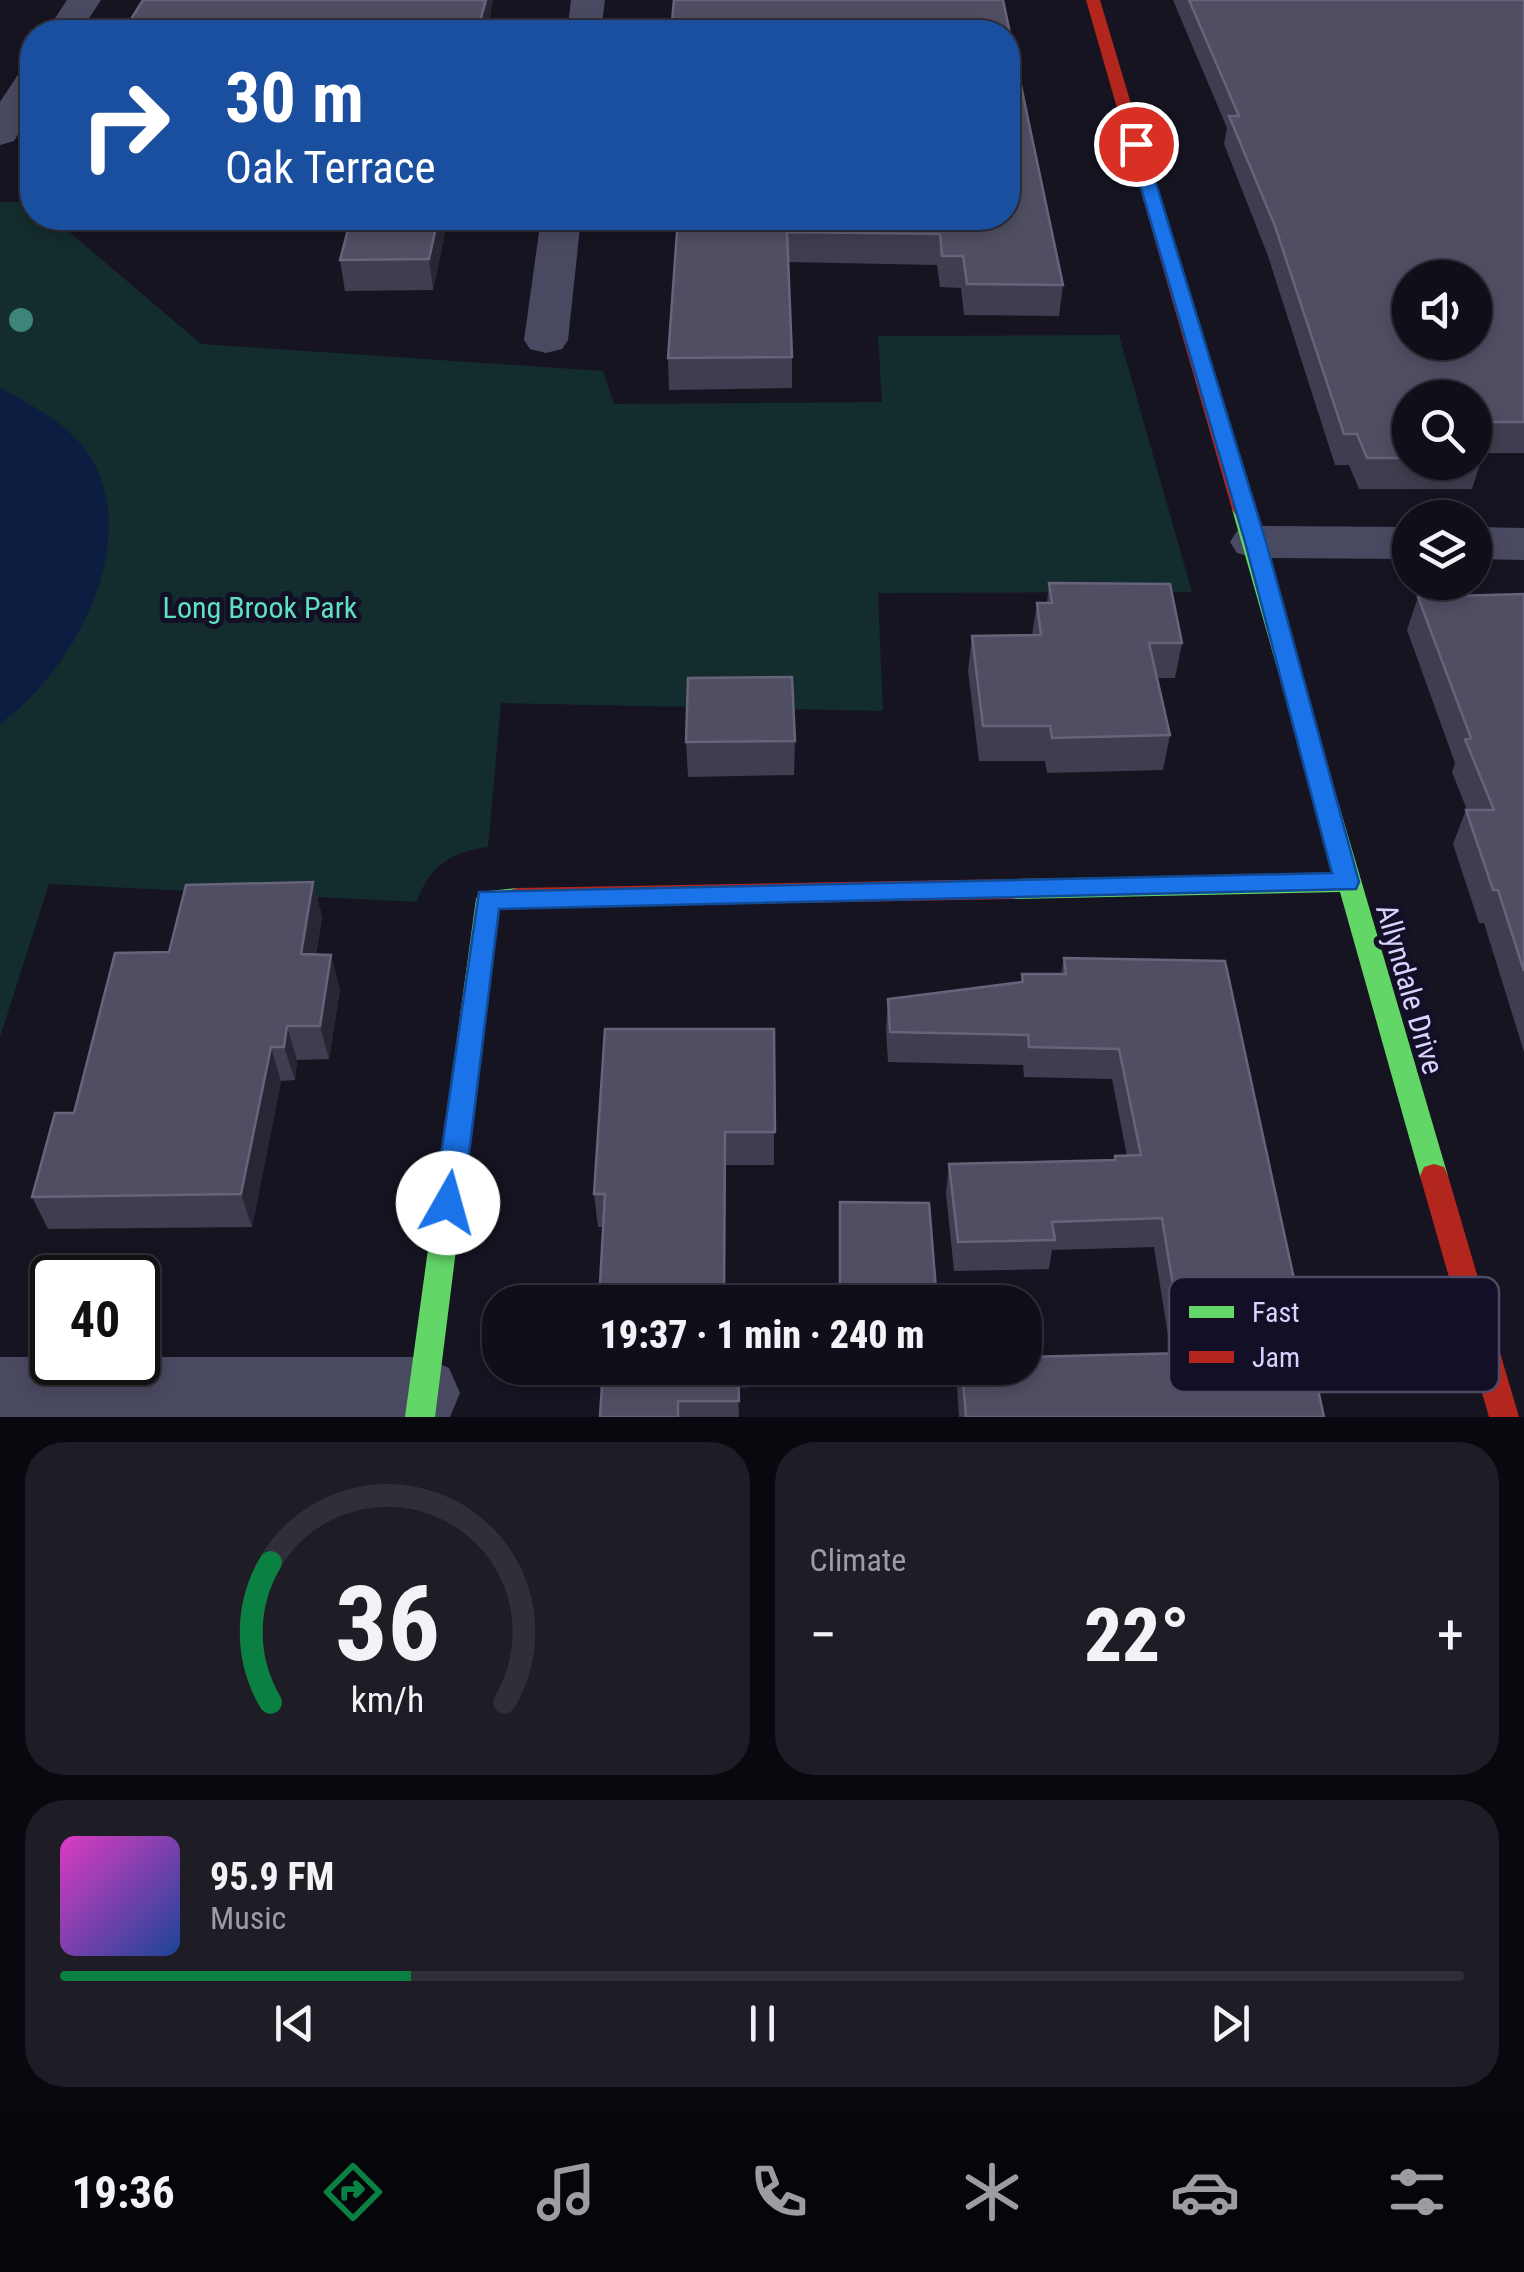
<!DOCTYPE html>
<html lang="en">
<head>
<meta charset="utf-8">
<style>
  body { margin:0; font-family:"Roboto Condensed",sans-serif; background:#1e1d26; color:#f1f3f6; height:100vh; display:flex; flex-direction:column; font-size:38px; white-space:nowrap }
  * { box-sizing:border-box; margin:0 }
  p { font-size:32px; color:#9c9ca2 }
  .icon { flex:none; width:55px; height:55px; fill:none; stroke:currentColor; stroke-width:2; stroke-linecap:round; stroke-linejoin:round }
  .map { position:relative; height:1417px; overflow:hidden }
  .panel { display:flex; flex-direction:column; gap:25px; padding:25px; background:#09080e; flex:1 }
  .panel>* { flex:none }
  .hud { position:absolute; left:20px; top:20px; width:1000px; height:210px; border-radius:40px; box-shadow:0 5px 15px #0003,0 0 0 2px #302f38; background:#1a4fa0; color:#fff; overflow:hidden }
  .tools { position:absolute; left:1392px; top:260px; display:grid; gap:20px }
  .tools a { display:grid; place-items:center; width:100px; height:100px; border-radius:50%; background:#100f19; box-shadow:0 5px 15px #0003,0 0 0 2px #302f38; font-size:50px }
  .speed { position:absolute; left:30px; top:1255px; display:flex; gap:20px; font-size:50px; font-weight:700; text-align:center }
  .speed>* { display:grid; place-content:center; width:130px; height:130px; border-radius:50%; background:#100f19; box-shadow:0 5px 15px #0003,0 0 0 2px #302f38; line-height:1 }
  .speed .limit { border:5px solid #111; border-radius:15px; background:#fff; color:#111 }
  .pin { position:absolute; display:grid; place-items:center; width:85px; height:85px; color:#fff; margin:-42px; border:5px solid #fff; border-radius:50%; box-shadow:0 2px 10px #0007 }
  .me { position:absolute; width:110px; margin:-55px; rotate:7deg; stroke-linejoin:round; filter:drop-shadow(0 0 8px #0008) }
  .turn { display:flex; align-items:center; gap:35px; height:210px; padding:0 40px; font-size:45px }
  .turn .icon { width:130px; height:130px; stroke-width:2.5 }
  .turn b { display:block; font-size:70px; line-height:85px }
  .big { font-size:75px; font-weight:800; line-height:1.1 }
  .panel .widget { flex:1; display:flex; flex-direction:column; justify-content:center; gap:15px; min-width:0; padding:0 35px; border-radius:40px; background:#1e1d26 }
  .panel .dial { align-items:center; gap:0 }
  .dial svg { height:260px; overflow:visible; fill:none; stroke:#302f38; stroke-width:7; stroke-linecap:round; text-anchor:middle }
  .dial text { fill:#f1f3f6; stroke:none }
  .song { display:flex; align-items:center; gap:30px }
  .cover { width:120px; height:120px; border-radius:15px; background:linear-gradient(135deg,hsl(310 70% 55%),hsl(220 70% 35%)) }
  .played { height:10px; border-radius:5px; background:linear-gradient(90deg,#0b8043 25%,#302f38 25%) }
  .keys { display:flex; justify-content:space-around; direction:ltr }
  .heat { display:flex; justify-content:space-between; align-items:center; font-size:55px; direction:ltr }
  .panel .tiles { flex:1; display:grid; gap:25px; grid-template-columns:1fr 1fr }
  .widget:last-child { grid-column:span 2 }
  .trip { position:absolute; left:482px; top:1285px; width:560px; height:100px; border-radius:40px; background:#100f19; box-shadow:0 5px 15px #0003,0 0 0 2px #302f38; font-weight:800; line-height:100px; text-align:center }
  .tab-bar { display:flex; height:160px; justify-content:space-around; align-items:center; background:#06060a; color:#9c9ca2 }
  .tab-bar .icon { width:70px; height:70px }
  .tab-bar .on { color:#0b8043 }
  .tab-bar b { font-size:45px; color:#f1f3f6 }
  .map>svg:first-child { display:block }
  .green { fill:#132c2d }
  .water { fill:#0b1e41 }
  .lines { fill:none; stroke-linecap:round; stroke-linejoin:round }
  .street { fill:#4a4962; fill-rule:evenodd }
  .fast { fill:#63d668; fill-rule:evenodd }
  .jam { fill:#b3261e; fill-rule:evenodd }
  .tree { fill:#3e8478 }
  .wall { fill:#403d50; fill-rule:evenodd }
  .shaded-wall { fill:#282635 }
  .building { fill:#504e63; stroke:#66637b; stroke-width:2.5; fill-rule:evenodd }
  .route { fill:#1a73e8; stroke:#114b97; stroke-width:2.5 }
  .labels { text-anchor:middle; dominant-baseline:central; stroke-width:10; stroke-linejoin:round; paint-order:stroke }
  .park-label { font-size:30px; fill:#5fe0c0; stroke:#130f26 }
  .street-label { font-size:30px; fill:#d9d4ff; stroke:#130f26 }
  .key { fill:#130f26; stroke:#4e4a67; stroke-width:2.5 }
  .key-label { font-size:28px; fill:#d9d4ff }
</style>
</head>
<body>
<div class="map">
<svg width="1524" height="1417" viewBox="0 0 1524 1417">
  <rect width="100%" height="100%" fill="#161421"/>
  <path class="green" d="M0 202H32V218H53L201 344 603 371 614 404 882 402 878 336 1119 335 1192 592 878 593 883 711 501 703 488 847C451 852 429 866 417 902L49 884 0 1037Z"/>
  <path class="water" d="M0 387C31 406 70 424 90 456 143 544 74 670 0 724Z"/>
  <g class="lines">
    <path class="street" d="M67 0H101L80 32H46Z
      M571 0H605L601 32H567Z
      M32 70V111L14 141 0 145V102L19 73Z
      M541 218H581L568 340 562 349 546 353 530 349 524 340Z
      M1255 526 1410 527V559L1255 558 1237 553 1230 542 1237 531Z
      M1475 527 1524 528V560L1475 559Z
      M0 1357H52V1362H138V1357H423L449 1368 460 1393 450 1417H0Z"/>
    <path class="fast" d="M1242 503 1252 509 1448 1176 1444 1185 1434 1188 1424 1185 1420 1176 1340 892 1012 899 1003 896 1000 889 1003 882 1012 879 1335 873 1232 509Z
      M517 888 526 891 529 898 526 905 499 908 435 1417H405L476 899 479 892Z"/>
    <path class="jam" d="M1086 0H1100L1252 509 1249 514H1235L1232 509Z
      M1012 879 1021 882 1024 889 1021 896 1012 899 517 908 508 905 505 898 508 891 517 888Z
      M1434 1164 1444 1167 1448 1176 1519 1417H1489L1420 1176 1424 1167Z"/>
  </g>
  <circle class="tree" cx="21" cy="320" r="12"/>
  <path class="wall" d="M1173 0H1524V453H1480L1482 458 1472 489H1359L1349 465H1335L1268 256 1224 144 1227 128ZM1410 398H1475V462H1410Z
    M351 218H448L433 290 345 291 340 260Z
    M1008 218 1063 285 1059 316 964 315 961 288 940 287 937 265 788 262 792 357V388L669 390 668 358 678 236Z
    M1049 583 1182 643 1175 678H1157L1170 735 1163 770 1047 773 1045 761H979L968 671 972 636 1032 635 1037 603H1047Z
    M1524 594V1052L1484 923H1479L1453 844 1466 810H1467L1452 772 1455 763 1407 630 1418 597Z
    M795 741 794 775 688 777 686 742Z
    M313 882 322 917 316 955 340 989 329 1059 297 1060 295 1080 281 1081 252 1227 48 1229 32 1197 169 952Z
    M1064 958 1225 961 1324 1417H959L957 1386 960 1368H1025L1171 1354 1154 1247 1052 1250 1049 1269 954 1271 946 1193 949 1164 1113 1160 1115 1156H1127L1112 1079 1024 1077 1023 1065 888 1062 886 1029 888 999 1021 982 1022 974H1061Z
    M774 1029V1165H726L599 1302 603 1227H598L594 1194Z
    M603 1368H762V1386L738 1388 739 1417H600Z"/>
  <path class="shaded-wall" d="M486 0H493L488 32H477Z
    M438 218H448L433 290 429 259Z
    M313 882 322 917 310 989 301 954Z
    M331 955 340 989 329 1059 320 1026Z
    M287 1026 297 1060 295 1080 284 1047Z
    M271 1047 281 1081 252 1227 241 1194Z
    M725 1132 726 1165 724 1302Z"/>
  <path class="building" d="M143 0H486L477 32H123Z
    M674 0H1003L1063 285 967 284 963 256H942L940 234 787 232 792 357 668 358 678 218H1008V32H671Z
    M1189 0H1524V422H1475V398H1410V458H1367L1357 434H1344L1275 226 1229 116H1239ZM1410 278H1475V342H1410Z
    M351 218H438L429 259 340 260Z
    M1475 441 1482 458H1475Z
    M1049 583 1170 584 1182 643H1149L1170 735 1052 738 1050 726H983L972 636 1041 635 1037 603H1052Z
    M1524 594V971L1498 890H1493L1466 810H1494L1465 739 1471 738 1418 597Z
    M792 677 795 741 686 742 688 678Z
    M313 882 301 954 331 955 320 1026H287L284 1047H271L241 1194 32 1197 55 1113H74L115 953 169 952 186 885Z
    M1064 958 1225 961 1324 1417H966L962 1368H1025V1357L1184 1353 1162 1218 1052 1222 1055 1240 958 1242 949 1164 1115 1160V1156L1141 1155 1119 1049 1029 1047 1028 1035 890 1032 888 999 1023 982 1022 974H1066Z
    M605 1029H774L775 1132H725L724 1295H761V1302H599L605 1194H594Z
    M840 1202 929 1203 937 1302H840Z
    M603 1368H738L739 1401H678V1417H600Z"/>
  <path class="route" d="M1136 140 1144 144 1266 542 1359 882 1356 889 499 909 463 1203 458 1212 448 1216 438 1212 434 1203 479 892 1332 873 1245 542 1128 144Z"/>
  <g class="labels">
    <g class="park-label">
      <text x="260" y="607">Long Brook Park</text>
    </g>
    <g class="street-label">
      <text transform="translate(1410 989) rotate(74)">Allyndale Drive</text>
    </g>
  </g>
  <rect x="1169" y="1277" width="330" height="115" rx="15" class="key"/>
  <rect x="1189" y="1306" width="45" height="12" fill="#63d668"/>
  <rect x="1189" y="1351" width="45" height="12" fill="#b3261e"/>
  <g class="key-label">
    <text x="1252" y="1322">Fast</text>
    <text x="1252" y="1367">Jam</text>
  </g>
</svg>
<div class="tools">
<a><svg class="icon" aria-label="sound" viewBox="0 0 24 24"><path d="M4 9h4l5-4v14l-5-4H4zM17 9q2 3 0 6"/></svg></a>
<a><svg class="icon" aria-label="search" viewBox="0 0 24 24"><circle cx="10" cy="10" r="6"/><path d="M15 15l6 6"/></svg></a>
<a><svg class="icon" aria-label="layers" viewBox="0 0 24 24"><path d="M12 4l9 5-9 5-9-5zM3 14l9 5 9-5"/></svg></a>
</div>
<div class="speed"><div class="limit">40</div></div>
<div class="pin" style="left:1136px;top:144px;background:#d93025"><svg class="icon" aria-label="arrive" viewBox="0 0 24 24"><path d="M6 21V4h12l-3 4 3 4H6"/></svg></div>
<svg class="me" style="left:448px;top:1203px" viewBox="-20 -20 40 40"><circle r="19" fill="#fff"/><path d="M0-13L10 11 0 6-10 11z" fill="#1a73e8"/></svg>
<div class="trip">19:37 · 1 min · 240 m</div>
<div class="hud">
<div class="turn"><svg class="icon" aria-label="right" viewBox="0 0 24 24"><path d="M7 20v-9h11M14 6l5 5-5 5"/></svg><div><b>30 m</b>Oak Terrace</div></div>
</div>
</div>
<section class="panel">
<div class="tiles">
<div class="widget dial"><svg viewBox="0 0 100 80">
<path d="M14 69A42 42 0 1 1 86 69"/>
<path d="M14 69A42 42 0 0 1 14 26" stroke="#0b8043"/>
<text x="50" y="56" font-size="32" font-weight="700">36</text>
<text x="50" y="72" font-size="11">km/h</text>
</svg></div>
<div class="widget"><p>Climate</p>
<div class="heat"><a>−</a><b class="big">22°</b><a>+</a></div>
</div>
<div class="widget">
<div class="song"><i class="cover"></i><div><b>95.9 FM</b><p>Music</p></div></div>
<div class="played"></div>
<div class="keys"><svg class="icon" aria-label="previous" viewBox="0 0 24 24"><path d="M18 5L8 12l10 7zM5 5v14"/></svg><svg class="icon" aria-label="pause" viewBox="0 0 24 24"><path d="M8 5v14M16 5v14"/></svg><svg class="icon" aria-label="next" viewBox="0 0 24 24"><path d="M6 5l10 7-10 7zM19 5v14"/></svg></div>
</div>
</div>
</section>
<nav class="tab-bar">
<b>19:36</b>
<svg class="icon on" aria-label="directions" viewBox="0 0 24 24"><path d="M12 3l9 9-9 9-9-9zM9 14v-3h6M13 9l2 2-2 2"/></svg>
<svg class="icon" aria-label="music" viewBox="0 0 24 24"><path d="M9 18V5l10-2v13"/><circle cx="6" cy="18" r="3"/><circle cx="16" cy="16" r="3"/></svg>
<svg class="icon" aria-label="phone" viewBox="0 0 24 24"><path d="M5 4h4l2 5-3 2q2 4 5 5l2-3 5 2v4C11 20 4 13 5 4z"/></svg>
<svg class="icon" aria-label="climate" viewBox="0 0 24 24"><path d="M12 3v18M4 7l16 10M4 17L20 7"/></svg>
<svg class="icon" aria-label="car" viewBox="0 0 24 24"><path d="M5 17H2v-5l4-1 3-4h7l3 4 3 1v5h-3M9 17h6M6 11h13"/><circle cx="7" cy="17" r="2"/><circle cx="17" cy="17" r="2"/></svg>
<svg class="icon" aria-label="filters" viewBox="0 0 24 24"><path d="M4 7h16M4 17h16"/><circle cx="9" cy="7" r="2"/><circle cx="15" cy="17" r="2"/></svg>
</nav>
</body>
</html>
